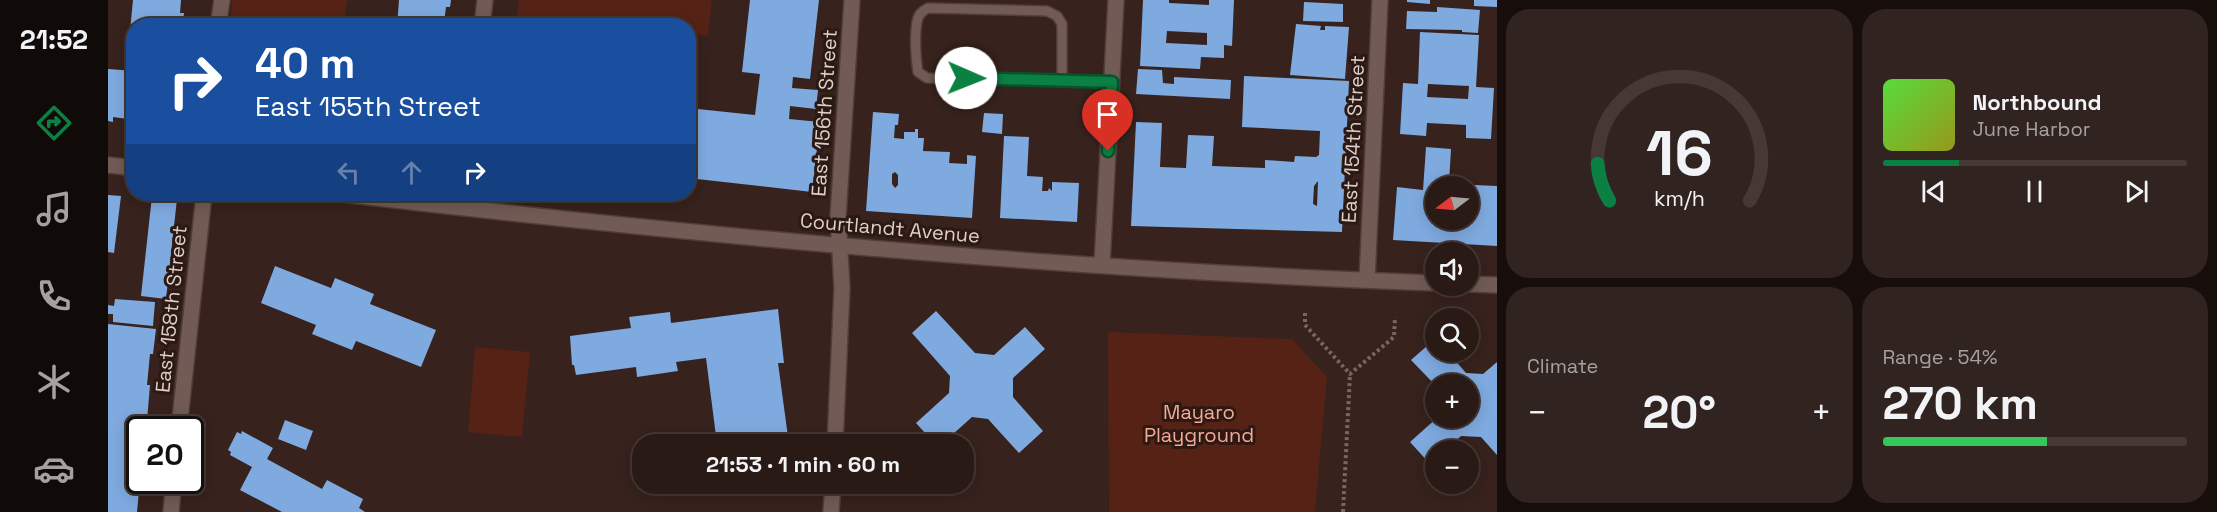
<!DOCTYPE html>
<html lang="en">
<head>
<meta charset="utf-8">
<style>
  body { margin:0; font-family:"Space Grotesk",sans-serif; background:#31231f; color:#f1f3f6; height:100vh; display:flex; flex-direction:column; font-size:22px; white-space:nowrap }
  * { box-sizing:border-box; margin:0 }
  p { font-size:20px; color:#a5a1a1 }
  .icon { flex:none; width:33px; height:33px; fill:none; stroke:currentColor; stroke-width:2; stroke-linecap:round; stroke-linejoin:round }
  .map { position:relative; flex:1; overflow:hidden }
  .drawer { display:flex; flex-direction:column; gap:9px; padding:9px; background:#170e0c; width:720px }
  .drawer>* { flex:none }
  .hud { position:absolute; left:18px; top:18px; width:570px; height:183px; border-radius:24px; box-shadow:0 3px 15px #0003,0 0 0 2px #453835; background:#1a4fa0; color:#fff; overflow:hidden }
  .needle { width:39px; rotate:254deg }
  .fabs { position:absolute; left:1317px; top:176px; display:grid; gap:12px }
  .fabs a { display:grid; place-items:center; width:54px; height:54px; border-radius:50%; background:#291a16; box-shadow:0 3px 15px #0003,0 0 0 2px #453835; font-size:30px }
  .speed { position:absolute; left:18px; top:416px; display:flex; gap:12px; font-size:30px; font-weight:700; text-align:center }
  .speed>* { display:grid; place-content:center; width:78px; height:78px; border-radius:50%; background:#291a16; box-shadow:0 3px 15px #0003,0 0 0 2px #453835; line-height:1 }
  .speed .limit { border:3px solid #111; border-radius:9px; background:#fff; color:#111 }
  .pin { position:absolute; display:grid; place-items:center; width:51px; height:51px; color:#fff; margin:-62px -26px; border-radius:50% 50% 50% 0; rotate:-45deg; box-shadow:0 0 6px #0007 }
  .pin .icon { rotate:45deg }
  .me { position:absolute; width:66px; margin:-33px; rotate:91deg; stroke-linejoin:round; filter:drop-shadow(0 0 4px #0008) }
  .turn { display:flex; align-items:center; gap:21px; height:126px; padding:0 30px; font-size:27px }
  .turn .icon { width:78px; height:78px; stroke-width:2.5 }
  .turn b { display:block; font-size:42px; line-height:51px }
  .lanes { display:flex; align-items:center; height:57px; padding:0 30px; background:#0003; justify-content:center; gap:30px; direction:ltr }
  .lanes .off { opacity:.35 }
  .big { font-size:45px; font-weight:800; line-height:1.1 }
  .drawer .widget { flex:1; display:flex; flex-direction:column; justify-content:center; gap:9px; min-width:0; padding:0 21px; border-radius:24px; background:#31231f }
  .drawer .dial { align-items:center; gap:0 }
  .dial svg { height:156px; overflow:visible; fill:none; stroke:#453835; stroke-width:7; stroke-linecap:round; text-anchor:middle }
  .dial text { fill:#f1f3f6; stroke:none }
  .song { display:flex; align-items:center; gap:18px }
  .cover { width:72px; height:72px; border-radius:9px; background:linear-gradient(135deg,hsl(110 70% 55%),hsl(60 70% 35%)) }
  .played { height:6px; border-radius:3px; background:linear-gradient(90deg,#0b8043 25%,#453835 25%) }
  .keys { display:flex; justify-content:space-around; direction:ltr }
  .heat { display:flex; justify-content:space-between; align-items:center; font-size:33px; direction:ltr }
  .charge { height:9px; border-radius:4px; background:linear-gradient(90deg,#34c759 54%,#453835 0) }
  .drawer .tiles { flex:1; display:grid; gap:9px; grid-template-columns:repeat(2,1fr) }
  .trip { position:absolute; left:524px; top:434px; width:342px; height:60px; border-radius:24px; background:#291a16; box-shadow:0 3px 15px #0003,0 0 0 2px #453835; font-weight:800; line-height:60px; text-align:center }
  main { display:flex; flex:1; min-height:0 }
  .tab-bar { display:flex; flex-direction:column; width:108px; justify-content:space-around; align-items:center; background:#100a09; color:#a5a1a1 }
  .tab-bar .icon { width:42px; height:42px }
  .tab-bar .on { color:#0b8043 }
  .tab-bar b { font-size:27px; color:#f1f3f6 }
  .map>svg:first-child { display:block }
  .green { fill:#552215 }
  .building { fill:#7faae0; fill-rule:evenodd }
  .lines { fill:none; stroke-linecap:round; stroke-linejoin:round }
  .lane-casing { stroke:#4f3e3a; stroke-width:12 }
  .street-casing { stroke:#4f3e3a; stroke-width:18 }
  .path { stroke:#786661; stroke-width:4; stroke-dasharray:3 3; stroke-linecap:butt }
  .lane { stroke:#725b54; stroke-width:9 }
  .street { stroke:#725b54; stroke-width:15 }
  .route-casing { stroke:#07532c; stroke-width:15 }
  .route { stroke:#0b8043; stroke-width:10 }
  .labels { text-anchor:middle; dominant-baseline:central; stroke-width:6; stroke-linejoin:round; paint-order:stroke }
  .street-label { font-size:20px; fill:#ddcfcb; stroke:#2c1913 }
  .park-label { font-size:20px; fill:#f6a893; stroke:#2c1913 }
</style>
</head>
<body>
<main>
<nav class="tab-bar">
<b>21:52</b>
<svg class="icon on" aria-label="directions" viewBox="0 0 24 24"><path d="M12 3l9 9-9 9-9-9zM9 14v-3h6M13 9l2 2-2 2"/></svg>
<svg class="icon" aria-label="music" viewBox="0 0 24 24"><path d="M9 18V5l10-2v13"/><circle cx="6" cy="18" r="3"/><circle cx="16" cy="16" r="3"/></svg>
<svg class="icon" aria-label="phone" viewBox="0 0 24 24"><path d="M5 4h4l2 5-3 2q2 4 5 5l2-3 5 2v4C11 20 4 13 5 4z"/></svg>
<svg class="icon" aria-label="climate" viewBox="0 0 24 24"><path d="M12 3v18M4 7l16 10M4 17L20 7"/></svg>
<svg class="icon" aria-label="car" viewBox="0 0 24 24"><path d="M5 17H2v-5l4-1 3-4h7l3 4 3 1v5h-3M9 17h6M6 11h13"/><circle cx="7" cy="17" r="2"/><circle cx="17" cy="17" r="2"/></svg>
</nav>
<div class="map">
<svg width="1389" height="512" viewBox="0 0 1389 512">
  <rect width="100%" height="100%" fill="#37221d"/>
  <path class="green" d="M124 0H239L236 25H122Z
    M411 0H604L600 36 581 34 580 26 495 25 409 17Z
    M1000 332 1184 339 1219 377 1207 512H1001Z
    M367 347 422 352 414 437 360 432Z"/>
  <path class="building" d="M25 0H73L72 13H76L75 21H71L70 26H26V31H22Z
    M291 0H343L342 7H338L337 15 336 21H340V26H289Z
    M642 0H711L702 79 685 77 684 88 710 90 708 109 682 106 681 119 712 122 704 192 580 178V108L647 115 652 74 634 72Z
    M1035 0H1061V3L1101 5V0H1126L1124 46 1116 45V58L1093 57 1092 69 1032 66ZM1059 31 1099 33V45L1058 43Z
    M1299 0H1322V4L1299 2Z
    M1366 0H1389V7L1366 6Z
    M1196 2 1235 4V22L1195 21Z
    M1329 7 1372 10 1370 33 1354 32V30L1298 29 1299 11 1329 12Z
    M1188 24 1213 26 1212 30H1217V26L1241 27 1237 79 1182 75Z
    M1312 32 1371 35 1368 87 1386 88 1383 139 1358 138V125L1319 123 1318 136 1292 134 1295 83 1310 84ZM1320 84 1361 86 1360 99 1319 97Z
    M0 69 26 71V124H20V119L5 117V122L0 121Z
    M1030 69 1054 70 1055 83 1066 84V77L1123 80 1122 99 1028 94Z
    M1136 76 1241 81 1234 232 1023 226 1028 122 1054 123 1052 167 1078 168 1080 135 1106 136 1104 166 1157 168V160L1186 162 1187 156 1208 157 1211 155 1212 131 1134 127ZM1210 181 1209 206 1205 204 1206 186Z
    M765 112 791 114 790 125H787L786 138 796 139V132H807V129H810V138H816L815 151 842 152 841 163 859 164V155L868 156 864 218 758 211ZM787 172 790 175V185L787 188 784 184V174Z
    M876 113 895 114 894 134 874 132Z
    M896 136 921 137 919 176 935 177 934 191H940L941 188 944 191V182L971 183 969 222 892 218Z
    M1318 147 1343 149 1341 183 1351 184V186H1328V219H1360V196L1365 197 1366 185 1389 186V246L1285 240 1289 187 1315 190Z
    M0 195 13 196 6 253 0 252Z
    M44 196 69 199 58 299 33 296Z
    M167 266 223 288 227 278 266 294 262 304 328 330 313 367 248 341 244 350 204 334 208 325 153 303Z
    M7 299 47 302 45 326 5 322V314H0V305L6 306Z
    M670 309 676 363H670L680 437 625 444H609L598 358 568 362 570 371 529 377 528 367 468 375 466 365H464L462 336 523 328 521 317 562 312 563 323Z
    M828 311 867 353 886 355 917 327 937 349 905 378V397L935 431 911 453 880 419 864 417 834 444H827L808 423 841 393 842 376 804 333Z
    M0 324 48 329 45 354H42L39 385H42L39 421H34V429H32V480L29 512H0Z
    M1328 338V351H1339L1358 373 1375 374 1389 362V455L1373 437 1353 436 1338 450H1328V459L1322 464 1302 442 1330 417H1360V384H1328V386L1303 360Z
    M177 420 205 431 198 450 170 439Z
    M134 431 165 448 159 459 214 489 219 480 255 499 251 508 257 512H174L132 490 144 467 122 455 123 452 120 450 129 432 133 434Z"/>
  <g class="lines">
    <g class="lane-casing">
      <path id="lane" d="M820 8 939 11 949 16 954 24V80L819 78 810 72C808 60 805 24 812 14 813 13 818 9 820 8Z
        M954 80 1004 82"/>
    </g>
    <g class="street-casing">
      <path id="street" d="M110 26 114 0
        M374 26 377 0
        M0 165 26 168
        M235 194C597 237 962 270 1328 283
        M994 265 1008 0
        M1259 280 1272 0
        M1360 284 1389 285
        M71 429 96 194
        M727 444 734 288 730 217 744 0
        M63 512 66 480
        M723 512 725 483"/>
    </g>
    <path class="path" d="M1197 313V325L1242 374 1286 337 1287 317
      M1235 512 1242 374"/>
    <use href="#lane" class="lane"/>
    <use href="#street" class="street"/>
  </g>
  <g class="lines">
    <g class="route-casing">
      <path id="route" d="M858 78 1004 82 1000 151"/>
    </g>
    <use href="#route" class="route"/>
  </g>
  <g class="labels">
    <g class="street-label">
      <text transform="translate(716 113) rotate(-86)">East 156th Street</text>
      <text transform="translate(1245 139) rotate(-87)">East 154th Street</text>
      <text transform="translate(782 228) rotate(5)">Courtlandt Avenue</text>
      <text transform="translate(63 309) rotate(-84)">East 158th Street</text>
    </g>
    <g class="park-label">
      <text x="1091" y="412">Mayaro<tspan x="1091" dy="23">Playground</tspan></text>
    </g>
  </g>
</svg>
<div class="fabs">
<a><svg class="needle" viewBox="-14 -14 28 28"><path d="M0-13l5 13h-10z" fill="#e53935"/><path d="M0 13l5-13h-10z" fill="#a5a1a1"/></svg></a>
<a><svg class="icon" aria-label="sound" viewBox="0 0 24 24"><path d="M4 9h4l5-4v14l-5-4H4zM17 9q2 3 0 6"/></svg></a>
<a><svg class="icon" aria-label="search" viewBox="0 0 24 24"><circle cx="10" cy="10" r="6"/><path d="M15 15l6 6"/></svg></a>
<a>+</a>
<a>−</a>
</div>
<div class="speed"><div class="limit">20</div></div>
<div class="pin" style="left:1000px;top:151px;background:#d93025"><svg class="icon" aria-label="arrive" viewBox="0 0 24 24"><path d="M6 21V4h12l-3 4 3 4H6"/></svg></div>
<svg class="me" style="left:858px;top:78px" viewBox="-20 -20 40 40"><circle r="19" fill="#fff"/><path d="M0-13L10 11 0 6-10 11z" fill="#0b8043"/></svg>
<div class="trip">21:53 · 1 min · 60 m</div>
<div class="hud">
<div class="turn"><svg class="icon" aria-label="right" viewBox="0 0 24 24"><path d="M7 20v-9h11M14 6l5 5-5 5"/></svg><div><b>40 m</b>East 155th Street</div></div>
<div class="lanes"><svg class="icon off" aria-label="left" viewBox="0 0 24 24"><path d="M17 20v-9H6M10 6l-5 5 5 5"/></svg><svg class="icon off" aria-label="ahead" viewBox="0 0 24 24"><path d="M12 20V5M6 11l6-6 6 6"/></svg><svg class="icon" aria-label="right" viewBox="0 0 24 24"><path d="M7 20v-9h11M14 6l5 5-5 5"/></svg></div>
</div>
</div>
<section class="drawer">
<div class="tiles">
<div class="widget dial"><svg viewBox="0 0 100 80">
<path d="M14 69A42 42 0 1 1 86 69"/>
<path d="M14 69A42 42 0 0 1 8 50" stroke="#0b8043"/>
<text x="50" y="56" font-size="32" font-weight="700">16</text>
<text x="50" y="72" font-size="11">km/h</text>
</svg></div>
<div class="widget">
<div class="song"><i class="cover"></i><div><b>Northbound</b><p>June Harbor</p></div></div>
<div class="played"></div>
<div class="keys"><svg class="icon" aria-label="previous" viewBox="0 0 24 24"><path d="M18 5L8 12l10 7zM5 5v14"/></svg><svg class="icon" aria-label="pause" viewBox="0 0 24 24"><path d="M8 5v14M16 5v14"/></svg><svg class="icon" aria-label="next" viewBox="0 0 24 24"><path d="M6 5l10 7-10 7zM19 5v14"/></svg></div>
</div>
<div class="widget"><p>Climate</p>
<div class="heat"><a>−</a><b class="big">20°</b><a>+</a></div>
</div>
<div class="widget"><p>Range · 54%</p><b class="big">270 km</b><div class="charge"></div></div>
</div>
</section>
</main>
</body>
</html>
